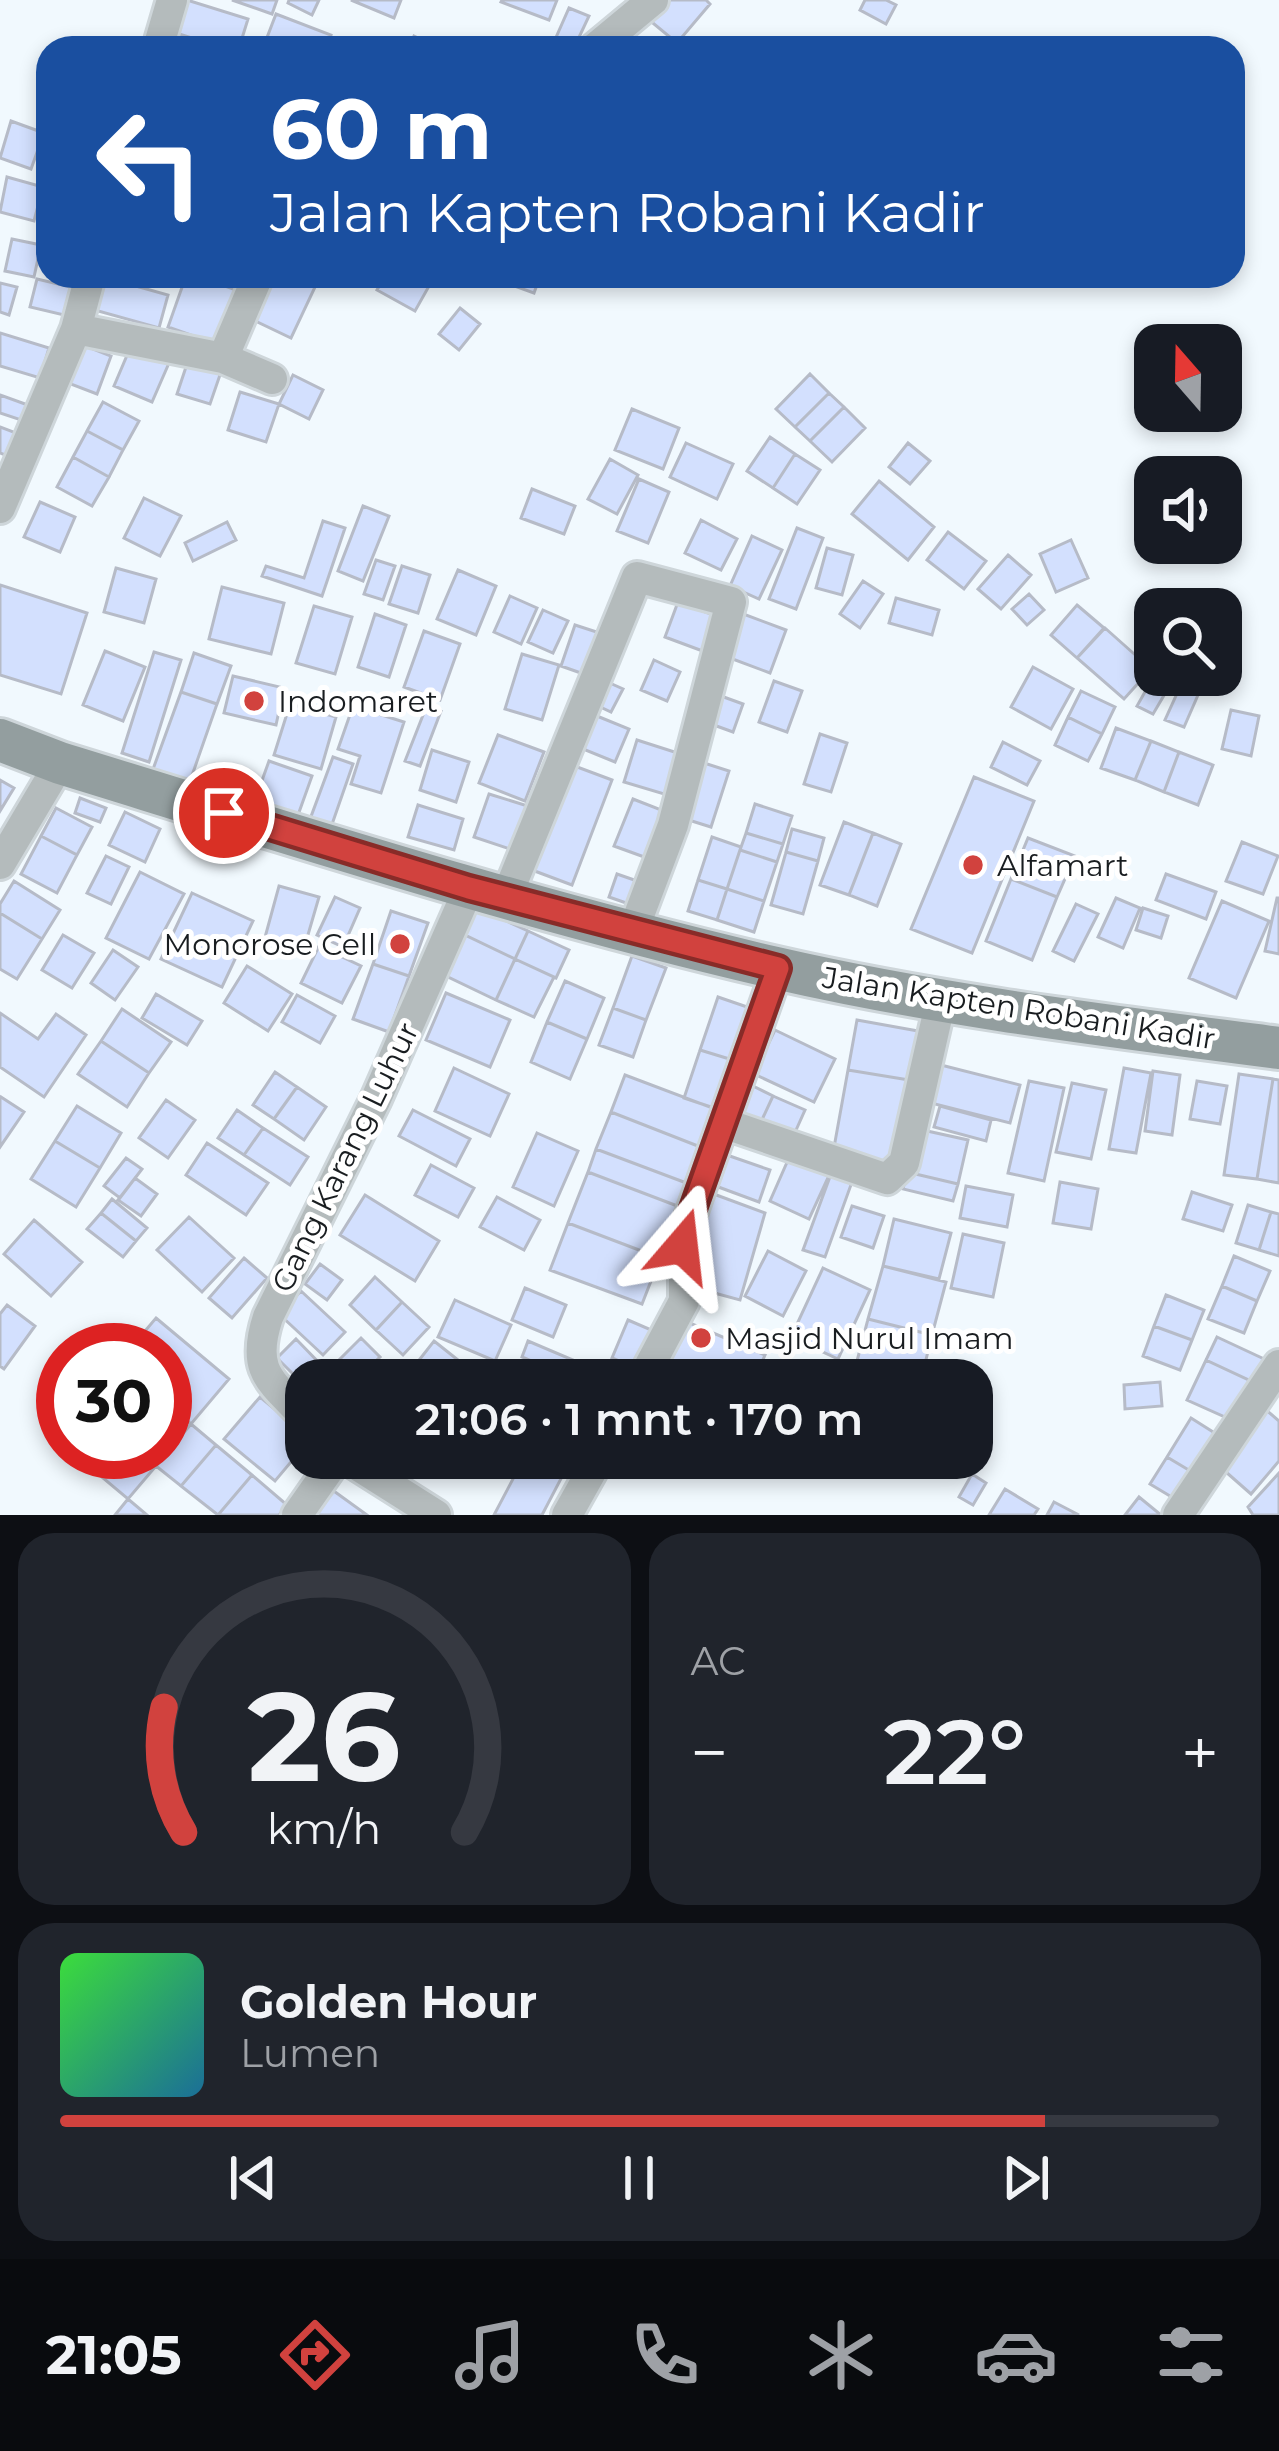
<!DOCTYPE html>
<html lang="id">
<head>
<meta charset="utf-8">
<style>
  body { margin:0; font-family:Montserrat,sans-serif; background:#20242c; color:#f1f3f6; height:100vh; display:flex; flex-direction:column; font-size:45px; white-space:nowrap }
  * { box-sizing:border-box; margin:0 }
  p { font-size:39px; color:#9ea1a6 }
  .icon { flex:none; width:66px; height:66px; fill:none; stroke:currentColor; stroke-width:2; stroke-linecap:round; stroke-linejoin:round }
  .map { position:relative; height:1515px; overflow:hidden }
  .panel { display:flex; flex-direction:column; gap:18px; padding:18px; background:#0d0f14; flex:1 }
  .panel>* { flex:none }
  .banner { position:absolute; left:36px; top:36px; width:1209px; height:252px; border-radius:36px; box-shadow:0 6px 18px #0003; background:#1a4fa0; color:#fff; overflow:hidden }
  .needle { width:78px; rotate:340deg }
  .fabs { position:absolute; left:1134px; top:324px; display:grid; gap:24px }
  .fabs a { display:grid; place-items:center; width:108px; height:108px; border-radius:24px; background:#171b24; box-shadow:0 6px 18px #0003; font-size:60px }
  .speed { position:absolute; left:36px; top:1323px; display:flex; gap:24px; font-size:60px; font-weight:700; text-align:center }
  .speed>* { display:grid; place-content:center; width:156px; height:156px; border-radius:50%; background:#171b24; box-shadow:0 6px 18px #0003; line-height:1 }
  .speed .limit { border:18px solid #d22; background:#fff; color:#111 }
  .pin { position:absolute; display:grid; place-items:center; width:102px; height:102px; color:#fff; margin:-51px; border:6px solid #fff; border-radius:50%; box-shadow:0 3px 12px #0007 }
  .me { position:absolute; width:132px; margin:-66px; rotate:17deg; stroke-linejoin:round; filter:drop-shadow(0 0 9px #0008) }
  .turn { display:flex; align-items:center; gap:42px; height:252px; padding:0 36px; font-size:54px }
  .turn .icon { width:156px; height:156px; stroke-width:2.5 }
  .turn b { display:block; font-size:84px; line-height:102px }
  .big { font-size:90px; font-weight:600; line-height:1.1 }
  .panel .tile { flex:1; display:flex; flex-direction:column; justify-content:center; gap:18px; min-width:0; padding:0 42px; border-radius:36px; background:#20242c }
  .panel .dial { align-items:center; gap:0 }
  .dial svg { height:312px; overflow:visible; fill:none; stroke:#363941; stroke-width:7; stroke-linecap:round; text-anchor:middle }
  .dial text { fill:#f1f3f6; stroke:none }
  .song { display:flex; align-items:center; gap:36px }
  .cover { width:144px; height:144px; border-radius:18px; background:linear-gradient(135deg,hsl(120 70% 55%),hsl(200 70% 35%)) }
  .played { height:12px; border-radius:6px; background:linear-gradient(90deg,#d1423e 85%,#363941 85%) }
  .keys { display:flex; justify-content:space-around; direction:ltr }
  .heat { display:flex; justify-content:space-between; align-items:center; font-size:66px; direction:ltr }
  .panel .tiles { flex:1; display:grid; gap:18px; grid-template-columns:1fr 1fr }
  .tile:last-child { grid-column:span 2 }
  .trip { position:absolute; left:285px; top:1359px; width:708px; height:120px; border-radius:36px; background:#171b24; box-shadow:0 6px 18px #0003; font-weight:600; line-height:120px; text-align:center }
  .tabs { display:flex; height:192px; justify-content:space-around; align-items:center; background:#090b0e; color:#9ea1a6 }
  .tabs .icon { width:84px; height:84px }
  .tabs .active { color:#d1423e }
  .tabs b { font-size:54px; color:#f1f3f6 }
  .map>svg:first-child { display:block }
  .building { fill:#d3e0fe; stroke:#b6bbc7; stroke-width:3 }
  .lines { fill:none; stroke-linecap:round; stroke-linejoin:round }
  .street-casing { stroke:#ced6da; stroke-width:36 }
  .secondary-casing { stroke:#ced6da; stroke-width:48 }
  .street { stroke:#b4bbbc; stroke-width:30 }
  .secondary { stroke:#939e9f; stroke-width:42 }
  .route-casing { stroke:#882b28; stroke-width:30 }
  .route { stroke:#d1423e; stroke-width:21 }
  .poi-dot { fill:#d1423e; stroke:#fff; stroke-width:4.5 }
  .labels { text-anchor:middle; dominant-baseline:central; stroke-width:10; stroke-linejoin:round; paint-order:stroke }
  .poi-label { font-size:30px; fill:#191d20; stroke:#fff; text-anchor:start }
  .street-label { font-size:30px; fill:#191d20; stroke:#fff }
</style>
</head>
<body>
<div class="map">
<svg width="1279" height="1515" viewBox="0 0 1279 1515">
  <rect width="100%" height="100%" fill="#f1f9fe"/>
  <path class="building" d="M187 0 248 19 239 48H223L176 33Z
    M232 0H277L272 14Z
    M289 0H319L312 15 288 3Z
    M351 0H401L394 18Z
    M502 0H557L549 20 501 2Z
    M664 0H706L710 4 677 43 648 19Z
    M865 0H886L896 5 886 24 860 10Z
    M569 8 589 16 574 48 554 42Z
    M276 14 331 35 326 48H263Z
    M176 33 223 48H171Z
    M414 36 439 48H409Z
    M11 121 44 133 31 169 0 158Z
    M7 177 43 187 34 221 0 212Z
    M12 239 41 245 34 277 5 271Z
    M100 276 168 295 159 328 91 309Z
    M186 276H197L239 291 219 345 168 327Z
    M269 276H297L316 285 291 338 249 318Z
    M385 276H427L433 279 415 311 377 290Z
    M505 276H540L534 293 503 282Z
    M37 279 71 287 64 315 30 307Z
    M0 283 17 287 9 315 0 312Z
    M460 308 480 324 459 350 439 334Z
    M0 333 49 348 40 378 0 366Z
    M83 345 111 356 97 394 68 383Z
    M131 346 169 363 152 402 114 386Z
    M188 361 221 372 210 404 177 394Z
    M810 374 829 393 795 427 776 409Z
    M293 375 323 390 309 419 279 404Z
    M240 392 279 404 266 442 228 430Z
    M829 393 844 407 810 441 795 427Z
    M0 395 36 408 30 423 0 413Z
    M103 402 139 421 123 450 87 431Z
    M844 407 865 428 832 462 810 441Z
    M632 409 679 428 663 469 615 450Z
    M0 427 24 436 15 459 0 453Z
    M87 431 123 450 109 477 73 457Z
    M770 437 795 454 773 488 747 471Z
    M686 443 733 464 717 499 670 477Z
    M908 443 930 461 910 484 889 467Z
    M795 454 820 470 797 504 773 488Z
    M73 457 109 477 92 506 57 487Z
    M610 459 638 475 617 514 588 499Z
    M639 479 669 492 648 543 617 531Z
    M879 481 934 527 908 560 852 514Z
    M532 489 575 506 564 534 521 518Z
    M144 498 181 516 160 556 124 538Z
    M40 502 75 517 60 552 24 537Z
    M363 506 389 516 363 581 338 571Z
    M701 520 737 539 721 570 685 553Z
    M323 521 345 528 322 596 262 576 266 566 304 578Z
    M227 522 236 540 193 561 185 543Z
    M797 528 823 538 796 609 769 599Z
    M948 532 986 561 964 589 927 560Z
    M752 536 782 550 759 599 730 586Z
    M1071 540 1088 578 1056 592 1040 554Z
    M827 548 853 555 842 595 816 588Z
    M1008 555 1031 575 1001 609 978 589Z
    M376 560 395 566 383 600 364 594Z
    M402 566 430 575 418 613 389 604Z
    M116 568 156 579 144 623 104 612Z
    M458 570 496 586 476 635 437 619Z
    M863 581 883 594 860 628 840 614Z
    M0 585 87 613 61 694 0 675Z
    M222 587 284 603 271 654 209 639Z
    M1029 594 1044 610 1027 625 1012 609Z
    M510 596 537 608 521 644 494 632Z
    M896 598 939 610 932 635 889 623Z
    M678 602 722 618 708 653 665 637Z
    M1077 605 1104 628 1077 658 1051 635Z
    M314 606 352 617 335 674 296 663Z
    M543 610 568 621 553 653 528 642Z
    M738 612 786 630 770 673 722 655Z
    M375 614 406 625 389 677 358 667Z
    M575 625 609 636 595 678 561 666Z
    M1105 628 1151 669 1124 699 1077 658Z
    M424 631 460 644 440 700 404 687Z
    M105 651 145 667 123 721 83 705Z
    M154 652 181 660 149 762 122 753Z
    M194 653 231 666 217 704 181 692Z
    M522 654 559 665 542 720 505 709Z
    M654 660 680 672 667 701 641 690Z
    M1033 667 1073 689 1051 729 1011 707Z
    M1155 674 1173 680 1153 714 1137 706Z
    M233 676 284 688 276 725 224 713Z
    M603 680 623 689 611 712 592 703Z
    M774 681 802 691 787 732 759 722Z
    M1180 687 1198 695 1184 727 1165 720Z
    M1081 691 1115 707 1102 734 1068 717Z
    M181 692 217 704 189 784 152 772Z
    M721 696 743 704 733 732 711 724Z
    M290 704 336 717 321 769 274 755Z
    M427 705 441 711 420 766 405 761Z
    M353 706 404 722 381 793 351 784 360 756 338 749Z
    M1231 710 1259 716 1251 756 1222 749Z
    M592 714 629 729 615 762 578 747Z
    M1068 717 1102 734 1088 761 1055 745Z
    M1116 728 1151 741 1135 780 1101 768Z
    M820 734 847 743 831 792 804 784Z
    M498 735 544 752 525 801 479 783Z
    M637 740 687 756 674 797 624 782Z
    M1151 741 1179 752 1164 792 1135 780Z
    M1003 742 1040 761 1027 785 991 767Z
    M432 750 469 762 456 802 420 790Z
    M1179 752 1213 765 1198 805 1164 792Z
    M333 757 353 764 330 830 309 822Z
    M269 761 312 776 298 815 255 800Z
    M698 761 729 771 711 827 679 817Z
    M564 762 612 780 572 885 524 867Z
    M974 777 1034 801 972 953 911 929Z
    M0 780 14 788 0 811Z
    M489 794 534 808 519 852 474 837Z
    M80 798 106 808 100 822 75 813Z
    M633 799 664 811 647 858 614 846Z
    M755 804 792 816 783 844 746 833Z
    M418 805 463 819 454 850 408 837Z
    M56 808 92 827 77 855 41 836Z
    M125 812 160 829 145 862 109 845Z
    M844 822 873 833 849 895 820 885Z
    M792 829 824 838 818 861 786 852Z
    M746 833 783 844 777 862 740 850Z
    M873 833 901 844 877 906 849 895Z
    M41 836 77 855 57 893 21 874Z
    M712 837 741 847 727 889 698 880Z
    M1028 838 1075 856 1057 897 1011 879Z
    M1242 842 1278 856 1263 894 1226 881Z
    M740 850 777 862 764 901 727 889Z
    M786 852 818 861 803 914 771 905Z
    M106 856 129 867 111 904 87 893Z
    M140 872 184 894 149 959 106 938Z
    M617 874 640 882 632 905 609 897Z
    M1166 874 1216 892 1206 919 1156 900Z
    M1011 879 1057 897 1032 960 986 941Z
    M698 880 727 889 717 920 688 911Z
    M14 881 60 910 42 939 0 913V904Z
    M279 886 319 897 303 952 264 941Z
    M727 889 764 901 754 932 717 920Z
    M192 893 253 921 222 987 161 959Z
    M335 897 360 908 343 947 317 935Z
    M1116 898 1140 908 1123 948 1098 937Z
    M1277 898H1279V954L1265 951Z
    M1222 901 1269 921 1236 998 1189 978Z
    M1076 904 1098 914 1074 961 1053 951Z
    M476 907 528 931 515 959 463 934Z
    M1143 908 1168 916 1161 938 1136 930Z
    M391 911 428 923 409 976 373 964Z
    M0 913 42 939 17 979 0 969Z
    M528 931 569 950 556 978 515 959Z
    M463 934 515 959 496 1000 444 975Z
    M63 935 94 953 72 988 42 970Z
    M319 946 361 966 342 1003 301 983Z
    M113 950 138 967 115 1000 91 983Z
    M632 956 666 968 646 1020 613 1008Z
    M515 959 554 977 534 1017 496 1000Z
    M373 964 409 976 389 1032 353 1019Z
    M247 966 292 994 268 1031 224 1003Z
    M565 981 604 998 587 1039 547 1022Z
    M446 993 510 1020 490 1067 426 1040Z
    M156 994 202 1021 187 1045 142 1018Z
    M297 995 335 1016 320 1043 282 1022Z
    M718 997 753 1009 736 1061 700 1050Z
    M613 1008 646 1020 633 1057 599 1045Z
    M122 1009 171 1042 149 1073 101 1041Z
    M0 1013 38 1039 56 1014 86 1035 44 1097 0 1067Z
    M857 1020 918 1031 909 1080 848 1070Z
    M547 1022 587 1039 570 1079 531 1062Z
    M775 1030 835 1059 814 1102 754 1074Z
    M101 1041 149 1073 127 1107 78 1074Z
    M700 1050 736 1061 720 1110 684 1098Z
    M933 1063 1020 1085 1010 1123 923 1101Z
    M454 1068 509 1094 490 1136 435 1111Z
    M1124 1068 1151 1073 1136 1153 1109 1149Z
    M848 1070 909 1080 894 1164 833 1153Z
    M1153 1071 1180 1075 1172 1135 1145 1131Z
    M275 1072 297 1087 274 1119 253 1105Z
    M1239 1074 1273 1079 1257 1179 1224 1175Z
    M625 1075 718 1110 703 1148 611 1112Z
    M1273 1079 1279 1080V1183L1257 1179Z
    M1029 1081 1064 1088 1044 1181 1008 1173Z
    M1197 1081 1227 1086 1220 1124 1190 1119Z
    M1072 1083 1106 1090 1091 1159 1056 1152Z
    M751 1085 773 1096 760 1124 737 1113Z
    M297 1087 326 1107 304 1140 274 1119Z
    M773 1096 805 1110 792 1139 760 1124Z
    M1 1097 24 1112 0 1147V1099Z
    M166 1100 195 1120 168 1158 139 1138Z
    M77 1106 121 1133 100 1168 55 1141Z
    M940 1106 991 1120 986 1141 934 1127Z
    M237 1110 263 1128 244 1155 218 1138Z
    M413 1110 470 1139 456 1166 399 1136Z
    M611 1112 703 1148 689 1184 596 1149Z
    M263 1128 308 1157 290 1185 244 1155Z
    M918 1129 968 1140 958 1184 907 1172Z
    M537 1133 578 1151 554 1206 513 1187Z
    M55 1141 100 1168 76 1207 31 1179Z
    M207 1143 268 1183 246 1215 186 1175Z
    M596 1149 689 1184 680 1207 588 1172Z
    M792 1151 832 1169 809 1219 770 1201Z
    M724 1154 770 1170 759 1202 713 1185Z
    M126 1158 142 1169 120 1198 104 1186Z
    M431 1165 474 1188 458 1217 415 1195Z
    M588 1172 680 1207 660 1258 568 1223Z
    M907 1172 958 1184 953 1201 903 1189Z
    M831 1174 852 1182 825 1257 803 1250Z
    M135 1178 157 1194 141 1216 118 1200Z
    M1060 1182 1098 1189 1091 1229 1053 1223Z
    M966 1186 1013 1195 1007 1227 960 1218Z
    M1192 1192 1232 1205 1223 1231 1183 1219Z
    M711 1193 765 1213 740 1300 696 1288 695 1242Z
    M365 1195 439 1241 415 1281 340 1235Z
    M497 1197 540 1220 524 1250 480 1227Z
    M112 1199 147 1228 136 1241 101 1213Z
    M1248 1205 1271 1212 1259 1250 1236 1243Z
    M852 1206 884 1216 873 1248 841 1237Z
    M1271 1212 1279 1214V1256L1259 1250Z
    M101 1213 136 1241 123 1257 87 1229Z
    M189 1217 234 1258 202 1292 157 1250Z
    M894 1219 951 1233 939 1279 883 1266Z
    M34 1220 82 1262 51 1296 4 1254Z
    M568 1223 660 1258 642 1304 550 1270Z
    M963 1234 1004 1243 993 1297 951 1288Z
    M768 1251 806 1271 783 1316 745 1296Z
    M1234 1256 1270 1271 1257 1301 1222 1286Z
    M244 1258 267 1278 232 1318 209 1298Z
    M320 1264 342 1280 327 1300 305 1284Z
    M883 1266 946 1282 932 1335 868 1319Z
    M823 1268 870 1290 838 1359 791 1337Z
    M375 1277 402 1302 376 1330 350 1305Z
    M1222 1286 1257 1301 1244 1333 1208 1319Z
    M525 1288 566 1305 553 1337 512 1320Z
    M301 1291 345 1332 323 1355 279 1314Z
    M1166 1295 1204 1310 1192 1340 1154 1326Z
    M455 1300 511 1325 495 1361 438 1337Z
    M402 1302 429 1327 403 1355 376 1330Z
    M7 1305 35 1326 4 1369 0 1366V1314Z
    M156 1318 229 1379 191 1424 165 1402V1350H129Z
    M868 1319 932 1335 921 1380H852Z
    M628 1320 656 1332 640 1370 612 1358Z
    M685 1321 765 1355 754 1380H659Z
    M1154 1326 1192 1340 1180 1370 1143 1356Z
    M1217 1337 1264 1359 1253 1382 1206 1360Z
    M361 1338 380 1357 356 1380H342L330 1369Z
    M296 1339 327 1371 318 1380H306V1387L277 1358Z
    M434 1341 463 1364 450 1380H436L416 1364Z
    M528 1341 573 1360 566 1376 522 1357Z
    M1206 1360 1253 1382 1234 1421 1187 1400Z
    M384 1363 403 1380H368Z
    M520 1363 549 1380H510Z
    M598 1366 624 1380H591Z
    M1160 1382 1162 1406 1125 1409 1124 1385Z
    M260 1397 306 1435V1444L275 1481 224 1439Z
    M165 1402 191 1424 156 1466 139 1452H165Z
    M1265 1409 1279 1421V1461L1251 1494 1218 1465Z
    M1191 1418 1221 1437 1197 1475 1167 1457Z
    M191 1424 216 1445 181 1486 156 1466Z
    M216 1445 252 1475 218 1515 181 1486Z
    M72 1452H139L156 1466 128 1499Z
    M1167 1457 1197 1475 1180 1502 1150 1484Z
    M404 1458H436L420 1474Z
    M524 1458H539L565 1471 542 1515H494Z
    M1279 1473V1515H1253L1248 1507Z
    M972 1474 986 1483 973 1505 959 1497Z
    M252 1475 287 1505 279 1515H218Z
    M331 1489 367 1515H312Z
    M1005 1489 1038 1509 1034 1515H989Z
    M1139 1497 1161 1515H1125Z
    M128 1499 147 1515H115Z
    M1054 1502 1079 1515H1047Z"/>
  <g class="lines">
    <g class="street-casing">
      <path id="street" d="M158 48 172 0
        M595 48 653 0
        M76 329 223 358 272 379
        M223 358 258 276
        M0 508 76 329 90 276
        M0 864 60 763
        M506 898 637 577 731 602 673 825 633 931
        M723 1123 887 1179 904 1163 941 1000
        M642 1380 684 1301V1234L778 968
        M306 1418C271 1381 250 1372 268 1317L376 1099 469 888
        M346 1458 436 1515
        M297 1515 337 1458
        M567 1515 599 1458
        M1178 1515 1279 1365"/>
    </g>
    <g class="secondary-casing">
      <path id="secondary" d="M0 740 60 763C297 836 534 912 776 968 941 1006 1111 1026 1279 1048"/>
    </g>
    <use href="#street" class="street"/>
    <use href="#secondary" class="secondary"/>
  </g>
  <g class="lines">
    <g class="route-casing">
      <path id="route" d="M224 813 469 888 778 968 684 1234 682 1246"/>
    </g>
    <use href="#route" class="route"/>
  </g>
  <g class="poi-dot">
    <circle cx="254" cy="701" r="12"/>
    <circle cx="973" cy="865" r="12"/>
    <circle cx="400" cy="944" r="12"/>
    <circle cx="701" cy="1338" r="12"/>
  </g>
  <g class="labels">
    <g class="poi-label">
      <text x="278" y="701">Indomaret</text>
      <text x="997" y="865">Alfamart</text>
      <text x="376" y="944" text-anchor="end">Monorose Cell</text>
      <text x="725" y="1338">Masjid Nurul Imam</text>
    </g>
    <g class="street-label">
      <text transform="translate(1019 1008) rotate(9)">Jalan Kapten Robani Kadir</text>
      <text transform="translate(345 1157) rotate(-64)">Gang Karang Luhur</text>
    </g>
  </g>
</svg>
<div class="fabs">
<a><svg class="needle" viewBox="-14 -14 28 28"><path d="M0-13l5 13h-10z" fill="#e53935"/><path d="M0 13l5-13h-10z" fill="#9ea1a6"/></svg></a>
<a><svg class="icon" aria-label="sound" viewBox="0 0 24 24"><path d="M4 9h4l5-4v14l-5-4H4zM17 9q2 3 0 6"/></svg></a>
<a><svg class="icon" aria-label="search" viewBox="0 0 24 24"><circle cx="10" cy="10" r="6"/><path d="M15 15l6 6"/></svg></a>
</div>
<div class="speed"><div class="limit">30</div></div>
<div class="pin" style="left:224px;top:813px;background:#d93025"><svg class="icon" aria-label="arrive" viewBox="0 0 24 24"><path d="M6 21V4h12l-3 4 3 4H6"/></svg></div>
<svg class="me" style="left:682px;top:1246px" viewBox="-20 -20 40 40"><path d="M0-17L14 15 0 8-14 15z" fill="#d1423e" stroke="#fff" stroke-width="4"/></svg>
<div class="trip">21:06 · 1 mnt · 170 m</div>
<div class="banner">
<div class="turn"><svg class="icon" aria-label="left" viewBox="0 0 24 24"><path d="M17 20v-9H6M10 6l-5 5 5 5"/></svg><div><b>60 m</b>Jalan Kapten Robani Kadir</div></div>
</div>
</div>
<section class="panel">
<div class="tiles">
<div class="tile dial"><svg viewBox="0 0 100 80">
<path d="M14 69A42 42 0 1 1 86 69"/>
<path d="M14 69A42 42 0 0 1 9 37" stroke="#d1423e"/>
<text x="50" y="56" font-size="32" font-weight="700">26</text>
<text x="50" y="72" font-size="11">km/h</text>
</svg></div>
<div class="tile"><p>AC</p>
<div class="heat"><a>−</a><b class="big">22°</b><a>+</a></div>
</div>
<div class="tile">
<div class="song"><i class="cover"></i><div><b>Golden Hour</b><p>Lumen</p></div></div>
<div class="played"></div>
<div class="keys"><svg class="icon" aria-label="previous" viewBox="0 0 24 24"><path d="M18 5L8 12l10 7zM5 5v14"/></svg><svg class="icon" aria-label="pause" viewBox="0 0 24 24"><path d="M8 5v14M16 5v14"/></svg><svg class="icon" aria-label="next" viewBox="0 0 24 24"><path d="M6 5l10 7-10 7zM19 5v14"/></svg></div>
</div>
</div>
</section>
<nav class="tabs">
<b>21:05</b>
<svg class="icon active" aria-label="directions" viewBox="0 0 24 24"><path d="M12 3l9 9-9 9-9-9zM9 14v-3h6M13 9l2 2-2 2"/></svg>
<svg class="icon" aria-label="music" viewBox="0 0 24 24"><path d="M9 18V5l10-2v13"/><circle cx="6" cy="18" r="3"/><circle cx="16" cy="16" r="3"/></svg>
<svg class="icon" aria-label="phone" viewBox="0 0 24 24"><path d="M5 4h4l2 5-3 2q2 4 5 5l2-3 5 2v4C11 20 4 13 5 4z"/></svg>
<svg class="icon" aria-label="climate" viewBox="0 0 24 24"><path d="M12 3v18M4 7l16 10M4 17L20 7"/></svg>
<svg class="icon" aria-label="car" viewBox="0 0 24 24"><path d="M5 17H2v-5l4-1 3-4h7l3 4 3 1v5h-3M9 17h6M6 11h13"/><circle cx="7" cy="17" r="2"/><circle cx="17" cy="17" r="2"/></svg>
<svg class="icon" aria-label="filters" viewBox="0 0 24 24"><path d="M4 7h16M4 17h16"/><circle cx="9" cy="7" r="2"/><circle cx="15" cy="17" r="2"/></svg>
</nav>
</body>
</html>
